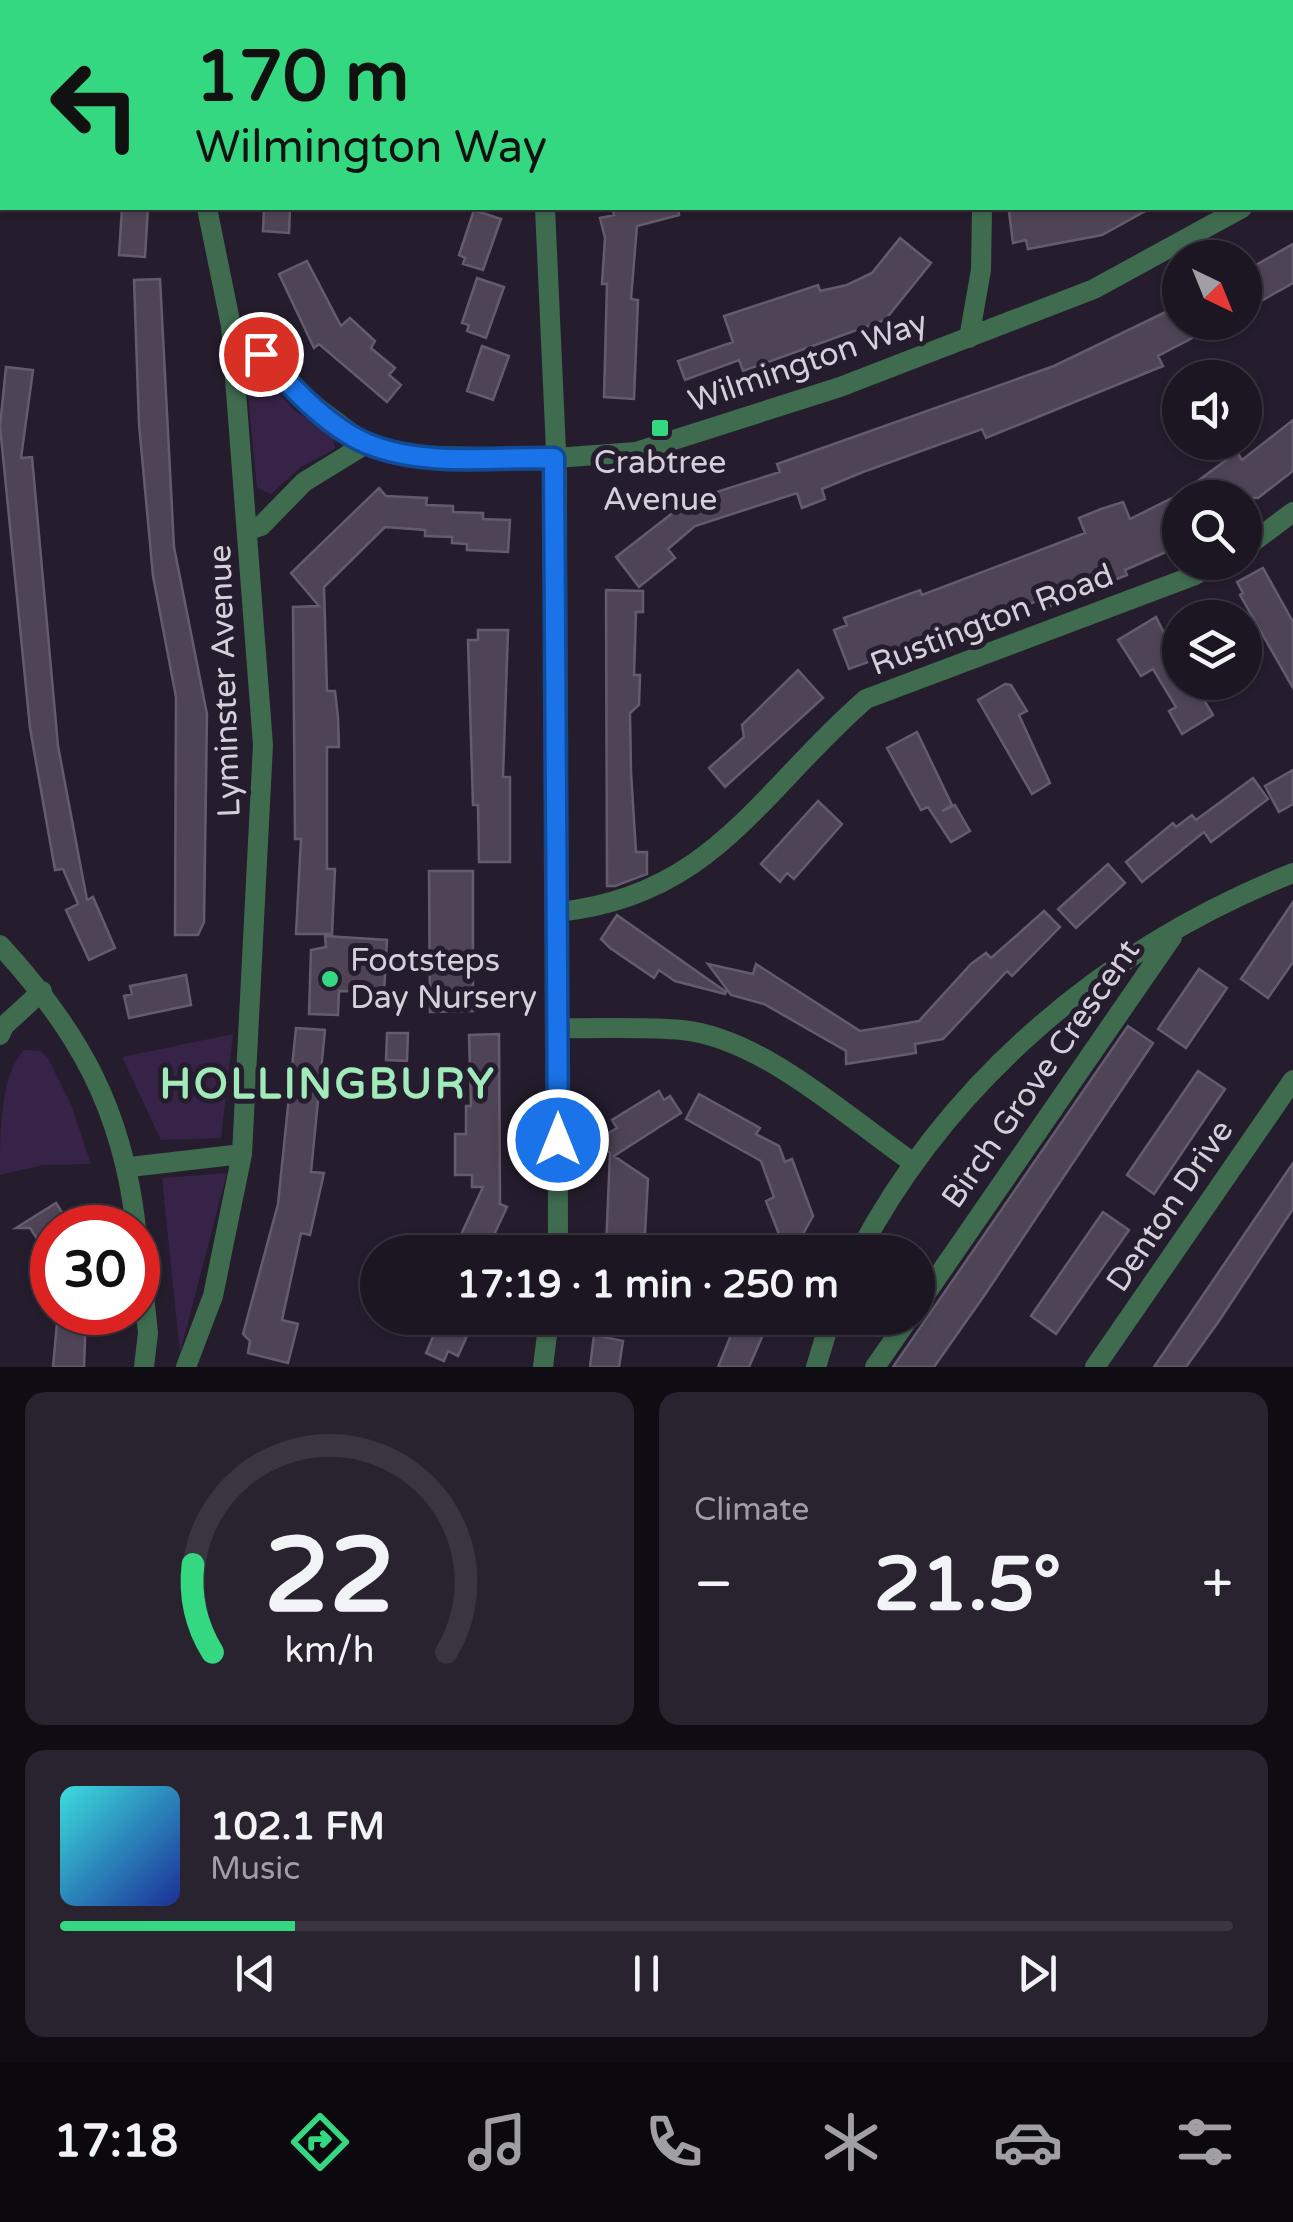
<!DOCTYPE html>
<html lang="en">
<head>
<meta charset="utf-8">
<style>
  body { margin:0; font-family:"Varela Round",sans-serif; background:#29232f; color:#f1f3f6; height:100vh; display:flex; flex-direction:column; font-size:38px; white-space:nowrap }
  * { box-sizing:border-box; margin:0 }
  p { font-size:32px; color:#a09fa5 }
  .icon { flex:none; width:55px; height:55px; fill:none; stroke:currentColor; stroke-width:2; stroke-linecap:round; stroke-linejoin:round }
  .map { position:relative; height:1367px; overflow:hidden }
  .details { display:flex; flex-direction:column; gap:25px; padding:25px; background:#0f0c13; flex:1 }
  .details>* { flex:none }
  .top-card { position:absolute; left:0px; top:0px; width:1295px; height:210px; box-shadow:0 2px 8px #0004,0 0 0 2px #3a3540; background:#33d881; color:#111; overflow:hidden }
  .needle { width:65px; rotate:137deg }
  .controls { position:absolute; left:1162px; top:240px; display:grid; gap:20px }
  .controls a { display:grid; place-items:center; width:100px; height:100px; border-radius:50%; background:#1c1622; box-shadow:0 2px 8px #0004,0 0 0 2px #3a3540; font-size:50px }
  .speed { position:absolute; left:30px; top:1205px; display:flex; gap:20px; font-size:50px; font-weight:700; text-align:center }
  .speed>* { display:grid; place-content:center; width:130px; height:130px; border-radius:50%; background:#1c1622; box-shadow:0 2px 8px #0004,0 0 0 2px #3a3540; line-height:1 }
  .speed .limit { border:15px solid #d22; background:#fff; color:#111 }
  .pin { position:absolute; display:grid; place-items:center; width:85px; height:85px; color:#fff; margin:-42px; border:5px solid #fff; border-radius:50%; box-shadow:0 2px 10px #0007 }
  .me { position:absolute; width:110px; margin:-55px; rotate:0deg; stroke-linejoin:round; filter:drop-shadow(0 0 8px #0008) }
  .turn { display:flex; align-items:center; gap:35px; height:210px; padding:0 30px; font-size:45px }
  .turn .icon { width:130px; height:130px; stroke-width:2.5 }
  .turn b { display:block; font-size:70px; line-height:85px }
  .big { font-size:75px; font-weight:700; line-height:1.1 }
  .details .tile { flex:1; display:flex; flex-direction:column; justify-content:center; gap:15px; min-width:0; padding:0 35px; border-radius:20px; background:#29232f }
  .details .dial { align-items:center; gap:0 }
  .dial svg { height:260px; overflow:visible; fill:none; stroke:#3a3540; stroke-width:7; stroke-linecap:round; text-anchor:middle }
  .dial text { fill:#f1f3f6; stroke:none }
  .song { display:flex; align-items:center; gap:30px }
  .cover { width:120px; height:120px; border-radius:15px; background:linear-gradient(135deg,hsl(180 70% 55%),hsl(230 70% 35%)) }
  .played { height:10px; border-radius:5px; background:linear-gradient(90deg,#33d881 20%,#3a3540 20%) }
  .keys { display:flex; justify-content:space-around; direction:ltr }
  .heat { display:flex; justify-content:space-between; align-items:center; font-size:55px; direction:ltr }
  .details .tiles { flex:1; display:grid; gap:25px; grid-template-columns:1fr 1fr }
  .tile:last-child { grid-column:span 2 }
  .trip { position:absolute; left:360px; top:1235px; width:575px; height:100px; border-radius:50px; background:#1c1622; box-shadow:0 2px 8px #0004,0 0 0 2px #3a3540; font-weight:700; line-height:100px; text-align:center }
  .tab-bar { display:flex; height:160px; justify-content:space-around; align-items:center; background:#0b090e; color:#a09fa5 }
  .tab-bar .icon { width:70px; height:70px }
  .tab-bar .current { color:#33d881 }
  .tab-bar b { font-size:45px; color:#f1f3f6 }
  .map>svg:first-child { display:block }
  .green { fill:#372347 }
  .building { fill:#4e4456; stroke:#655b6e; stroke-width:2.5 }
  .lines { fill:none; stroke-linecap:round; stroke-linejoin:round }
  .street { stroke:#3f6c4f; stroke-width:20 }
  .route-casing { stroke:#114b97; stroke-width:25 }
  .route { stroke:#1a73e8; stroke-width:18 }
  .poi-dot { fill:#33d881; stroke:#251d2d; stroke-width:4 }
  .labels { text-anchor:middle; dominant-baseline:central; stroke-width:10; stroke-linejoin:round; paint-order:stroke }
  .street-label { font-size:32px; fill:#d4cfd9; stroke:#251d2d }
  .poi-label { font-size:32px; fill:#d4cfd9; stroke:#251d2d }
  .district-label { font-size:42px; font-weight:bold; letter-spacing:2.5px; fill:#a1eab9; stroke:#251d2d }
</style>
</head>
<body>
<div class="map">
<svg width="1293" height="1367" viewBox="0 0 1293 1367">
  <rect width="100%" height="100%" fill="#251d2d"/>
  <path class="green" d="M262 373 293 409 333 437 335 449 301 467 271 494 257 488 246 375Z
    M233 1034 221 1138 161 1140 122 1057Z
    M24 1050 41 1051 48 1058 72 1107 91 1164 43 1165 0 1175C0 1137 0 1074 24 1050Z
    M227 1173 180 1353 162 1178Z"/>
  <path class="building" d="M122 208H148L145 257 119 255Z
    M264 208H290L289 233 263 231Z
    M612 208H678L679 215 637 226 631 299 638 300 634 399 604 397 607 284H602L605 238 600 218 614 215Z
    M1020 208H1151L1102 235 1028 249 1026 240 1013 243 1009 212Z
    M474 210 501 219 483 270 463 264 465 258 459 255Z
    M900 238 931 263 885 320 743 371 739 360 685 380 678 361 733 342 724 316 818 285 820 291 847 285 872 273Z
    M1293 244V283L1245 310V271Z
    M307 261 341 326 350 318 375 341 371 348 395 368 389 375 401 385 387 402 319 344 314 348 279 274Z
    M477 278 504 287 486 338 467 331 469 325 462 323Z
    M160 279 174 547 207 714 204 922 198 935H175L176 697 153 576 139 424 134 280Z
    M1180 305V322H1223L1158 356 1163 366 986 438 982 429 863 472 822 489 825 499 802 508 797 493 695 526 668 549 675 558 639 587 616 557 688 501 780 472 777 464 1054 366Z
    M482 346 509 356 493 400 467 391Z
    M6 367 33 370 21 458 32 457 58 746 87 900 93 897 115 948 89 960 66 910 78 904 63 869 55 870 30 728 0 426Z
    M1293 420V471L1258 498H1180V546L1125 570 1127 575 1051 606 1048 597 849 669 834 630 847 625 844 618 920 590 922 595 1085 533 1079 518 1101 509 1123 502 1130 519 1180 494 1237 452 1242 460Z
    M379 488 386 496 427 498 426 505 453 506V512L483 513V519L510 520 508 552 467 550V544L452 543V537L425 536V530L385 527 324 587 327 691H335L338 717 339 747H327V869H335L332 934H296L301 839H295L293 607 319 606 291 573Z
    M1263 568 1293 622V688L1240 595 1243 593 1237 582Z
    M606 590 643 591V612H636L634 675H640L639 705 630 713 631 772 636 852H647V874L615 886H607Z
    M1156 617 1180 665V682L1197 688 1213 715 1182 734 1169 711 1176 707 1153 669 1141 676 1118 640Z
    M478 630H508L503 777H510V862H479L478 805H473L468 640H478Z
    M798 670 823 698 725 787 709 768 744 737 742 725Z
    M1005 684 1011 685 1027 711 1019 715 1050 783 1032 794 978 700Z
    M917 732 952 805 942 811 955 805 970 831 951 842 928 807 921 810 887 748Z
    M1293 770V804L1279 812 1265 786Z
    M1253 778 1268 799 1211 842 1204 832 1142 882 1126 862 1173 823 1176 827 1192 815 1196 820Z
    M818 801 842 824 794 879 787 873 780 882 761 864Z
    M1108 864 1125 883 1076 928 1058 909Z
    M429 871H473V1011L430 1012Z
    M1293 902V962L1268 998 1241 979Z
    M1044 911 1060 927 1012 976 1007 971 943 1039 915 1044 916 1053 846 1064V1051L764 1004 731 995 708 964 753 974 756 964 860 1031 885 1027 919 1021 971 964 986 953 991 958Z
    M617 915 726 992 725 994 675 981 659 970 654 978 610 948 601 939Z
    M325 936 387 940 384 992 339 991 338 1015 309 1014 311 950 326 947Z
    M1199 969 1227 988 1186 1048 1158 1029Z
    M186 975 191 1005 129 1018 124 996 132 994 130 986Z
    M1128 1026 1153 1043 986 1293 934 1367H893Z
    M296 1028 325 1030 311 1172 324 1173 310 1235 301 1233 282 1320 298 1324 288 1363 248 1353 250 1341 243 1334 278 1204Z
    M387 1033H408L407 1061 386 1060Z
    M499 1034 500 1204 507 1207 486 1252H453L483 1187H472V1175H455V1134H466V1106H471L469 1035Z
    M1198 1071 1225 1089 1154 1194 1127 1175Z
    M659 1091 664 1100 670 1096 681 1113 614 1156 648 1179 645 1233 628 1238 627 1250 606 1248 610 1153 596 1140 617 1128 612 1120Z
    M699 1094 760 1128 756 1134 779 1146 785 1162 792 1159 813 1216 793 1252H786L766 1201 774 1197 761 1161 686 1119Z
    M1293 1163V1209L1219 1321 1186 1367H1154Z
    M56 1203 72 1228H52V1261L30 1228H16Z
    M1103 1212 1129 1230 1056 1334 1031 1316Z
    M58 1312H86L84 1367H53Z
    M441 1318H475L458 1356 448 1351 444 1361 426 1353Z
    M738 1318 768 1323 749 1367H718Z
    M594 1335 623 1341 619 1367H590Z"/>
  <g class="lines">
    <path class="street" d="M171 0V2
      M519 0V2
      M931 0 932 2
      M1292 176H1293
      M545 208 557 473 558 1252
      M231 326 299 394 366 444 411 456 555 458 636 452 840 387 1094 289 1242 208
      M969 338 981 270 982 208
      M249 530 261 526 304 482 366 444
      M1245 548 1293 512
      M558 912C713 896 759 792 866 699L1193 576 1219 562
      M0 945C79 1031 123 1110 136 1228
      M559 1028C599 1029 641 1026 682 1030 762 1038 847 1117 912 1162
      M0 1035 4 1026 42 991
      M130 1167 242 1154
      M138 1239 148 1333 144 1367
      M859 1252C952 1077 1109 946 1293 873
      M918 1305 1172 937
      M186 1367 213 1296 242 1154 263 745 231 326 207 208
      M543 1367 549 1318
      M816 1367 831 1318
      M875 1367 909 1318
      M1095 1367 1293 1080"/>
  </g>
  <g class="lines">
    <g class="route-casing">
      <path id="route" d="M261 354C291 386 327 427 368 444 424 467 496 457 554 458L558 1140"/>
    </g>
    <use href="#route" class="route"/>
  </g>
  <g class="poi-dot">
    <rect x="650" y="418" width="20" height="20" rx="5"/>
    <circle cx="330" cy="979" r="10"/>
  </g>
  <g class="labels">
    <g class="street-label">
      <text transform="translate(808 362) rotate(-19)">Wilmington Way</text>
      <text transform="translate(992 620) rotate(-21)">Rustington Road</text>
      <text transform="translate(225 681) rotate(-92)">Lyminster Avenue</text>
      <text transform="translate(1041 1074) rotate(-55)">Birch Grove Crescent</text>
      <text transform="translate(1170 1206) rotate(-56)">Denton Drive</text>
    </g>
    <g class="poi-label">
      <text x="660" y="463">Crabtree<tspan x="660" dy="37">Avenue</tspan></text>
      <text x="350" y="961" text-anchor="start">Footsteps<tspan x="350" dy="37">Day Nursery</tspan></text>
    </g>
    <g class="district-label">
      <text x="328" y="1084">HOLLINGBURY</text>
    </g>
  </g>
</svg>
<div class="controls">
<a><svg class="needle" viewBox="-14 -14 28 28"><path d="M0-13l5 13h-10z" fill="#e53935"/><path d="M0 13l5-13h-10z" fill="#a09fa5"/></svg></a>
<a><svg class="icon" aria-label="sound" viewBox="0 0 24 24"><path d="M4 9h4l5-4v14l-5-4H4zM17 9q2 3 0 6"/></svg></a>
<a><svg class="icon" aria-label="search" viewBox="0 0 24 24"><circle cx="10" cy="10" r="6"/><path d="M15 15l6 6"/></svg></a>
<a><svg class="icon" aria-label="layers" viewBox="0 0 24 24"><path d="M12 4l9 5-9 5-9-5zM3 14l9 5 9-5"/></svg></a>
</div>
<div class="speed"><div class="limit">30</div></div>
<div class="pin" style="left:261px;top:354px;background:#d93025"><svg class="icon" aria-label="arrive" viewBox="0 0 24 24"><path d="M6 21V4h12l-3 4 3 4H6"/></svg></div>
<svg class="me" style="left:558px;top:1140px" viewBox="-20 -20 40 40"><circle r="17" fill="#1a73e8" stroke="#fff" stroke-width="3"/><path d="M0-11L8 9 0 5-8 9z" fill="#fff"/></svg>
<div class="trip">17:19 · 1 min · 250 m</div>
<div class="top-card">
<div class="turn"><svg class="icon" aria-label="left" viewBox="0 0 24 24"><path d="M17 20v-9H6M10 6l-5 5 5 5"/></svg><div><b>170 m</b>Wilmington Way</div></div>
</div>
</div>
<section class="details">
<div class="tiles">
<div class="tile dial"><svg viewBox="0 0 100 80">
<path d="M14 69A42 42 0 1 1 86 69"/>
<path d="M14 69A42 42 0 0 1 8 42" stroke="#33d881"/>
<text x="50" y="56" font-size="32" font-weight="700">22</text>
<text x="50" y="72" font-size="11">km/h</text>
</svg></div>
<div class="tile"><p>Climate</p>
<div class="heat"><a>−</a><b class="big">21.5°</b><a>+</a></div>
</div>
<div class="tile">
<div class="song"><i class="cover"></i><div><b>102.1 FM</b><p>Music</p></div></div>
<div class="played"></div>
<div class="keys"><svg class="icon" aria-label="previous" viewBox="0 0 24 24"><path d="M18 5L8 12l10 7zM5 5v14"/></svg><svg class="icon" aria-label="pause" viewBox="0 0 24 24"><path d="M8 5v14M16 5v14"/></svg><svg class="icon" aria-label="next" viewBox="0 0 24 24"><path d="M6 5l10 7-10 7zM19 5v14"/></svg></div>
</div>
</div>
</section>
<nav class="tab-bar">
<b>17:18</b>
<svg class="icon current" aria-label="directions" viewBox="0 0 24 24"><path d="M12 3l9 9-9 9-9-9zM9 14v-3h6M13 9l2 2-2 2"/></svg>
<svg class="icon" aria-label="music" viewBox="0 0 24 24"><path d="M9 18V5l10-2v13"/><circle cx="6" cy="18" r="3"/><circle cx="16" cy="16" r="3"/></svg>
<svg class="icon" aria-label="phone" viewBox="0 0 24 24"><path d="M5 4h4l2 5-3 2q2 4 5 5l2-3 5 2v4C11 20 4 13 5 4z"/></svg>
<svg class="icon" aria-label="climate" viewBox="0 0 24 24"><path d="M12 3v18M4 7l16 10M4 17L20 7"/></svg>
<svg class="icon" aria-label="car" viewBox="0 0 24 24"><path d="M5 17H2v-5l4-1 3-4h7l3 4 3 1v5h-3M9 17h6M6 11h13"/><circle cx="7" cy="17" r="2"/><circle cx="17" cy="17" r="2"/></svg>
<svg class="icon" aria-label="filters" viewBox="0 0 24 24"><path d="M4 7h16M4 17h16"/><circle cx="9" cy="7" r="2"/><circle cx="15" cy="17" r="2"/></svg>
</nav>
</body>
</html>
